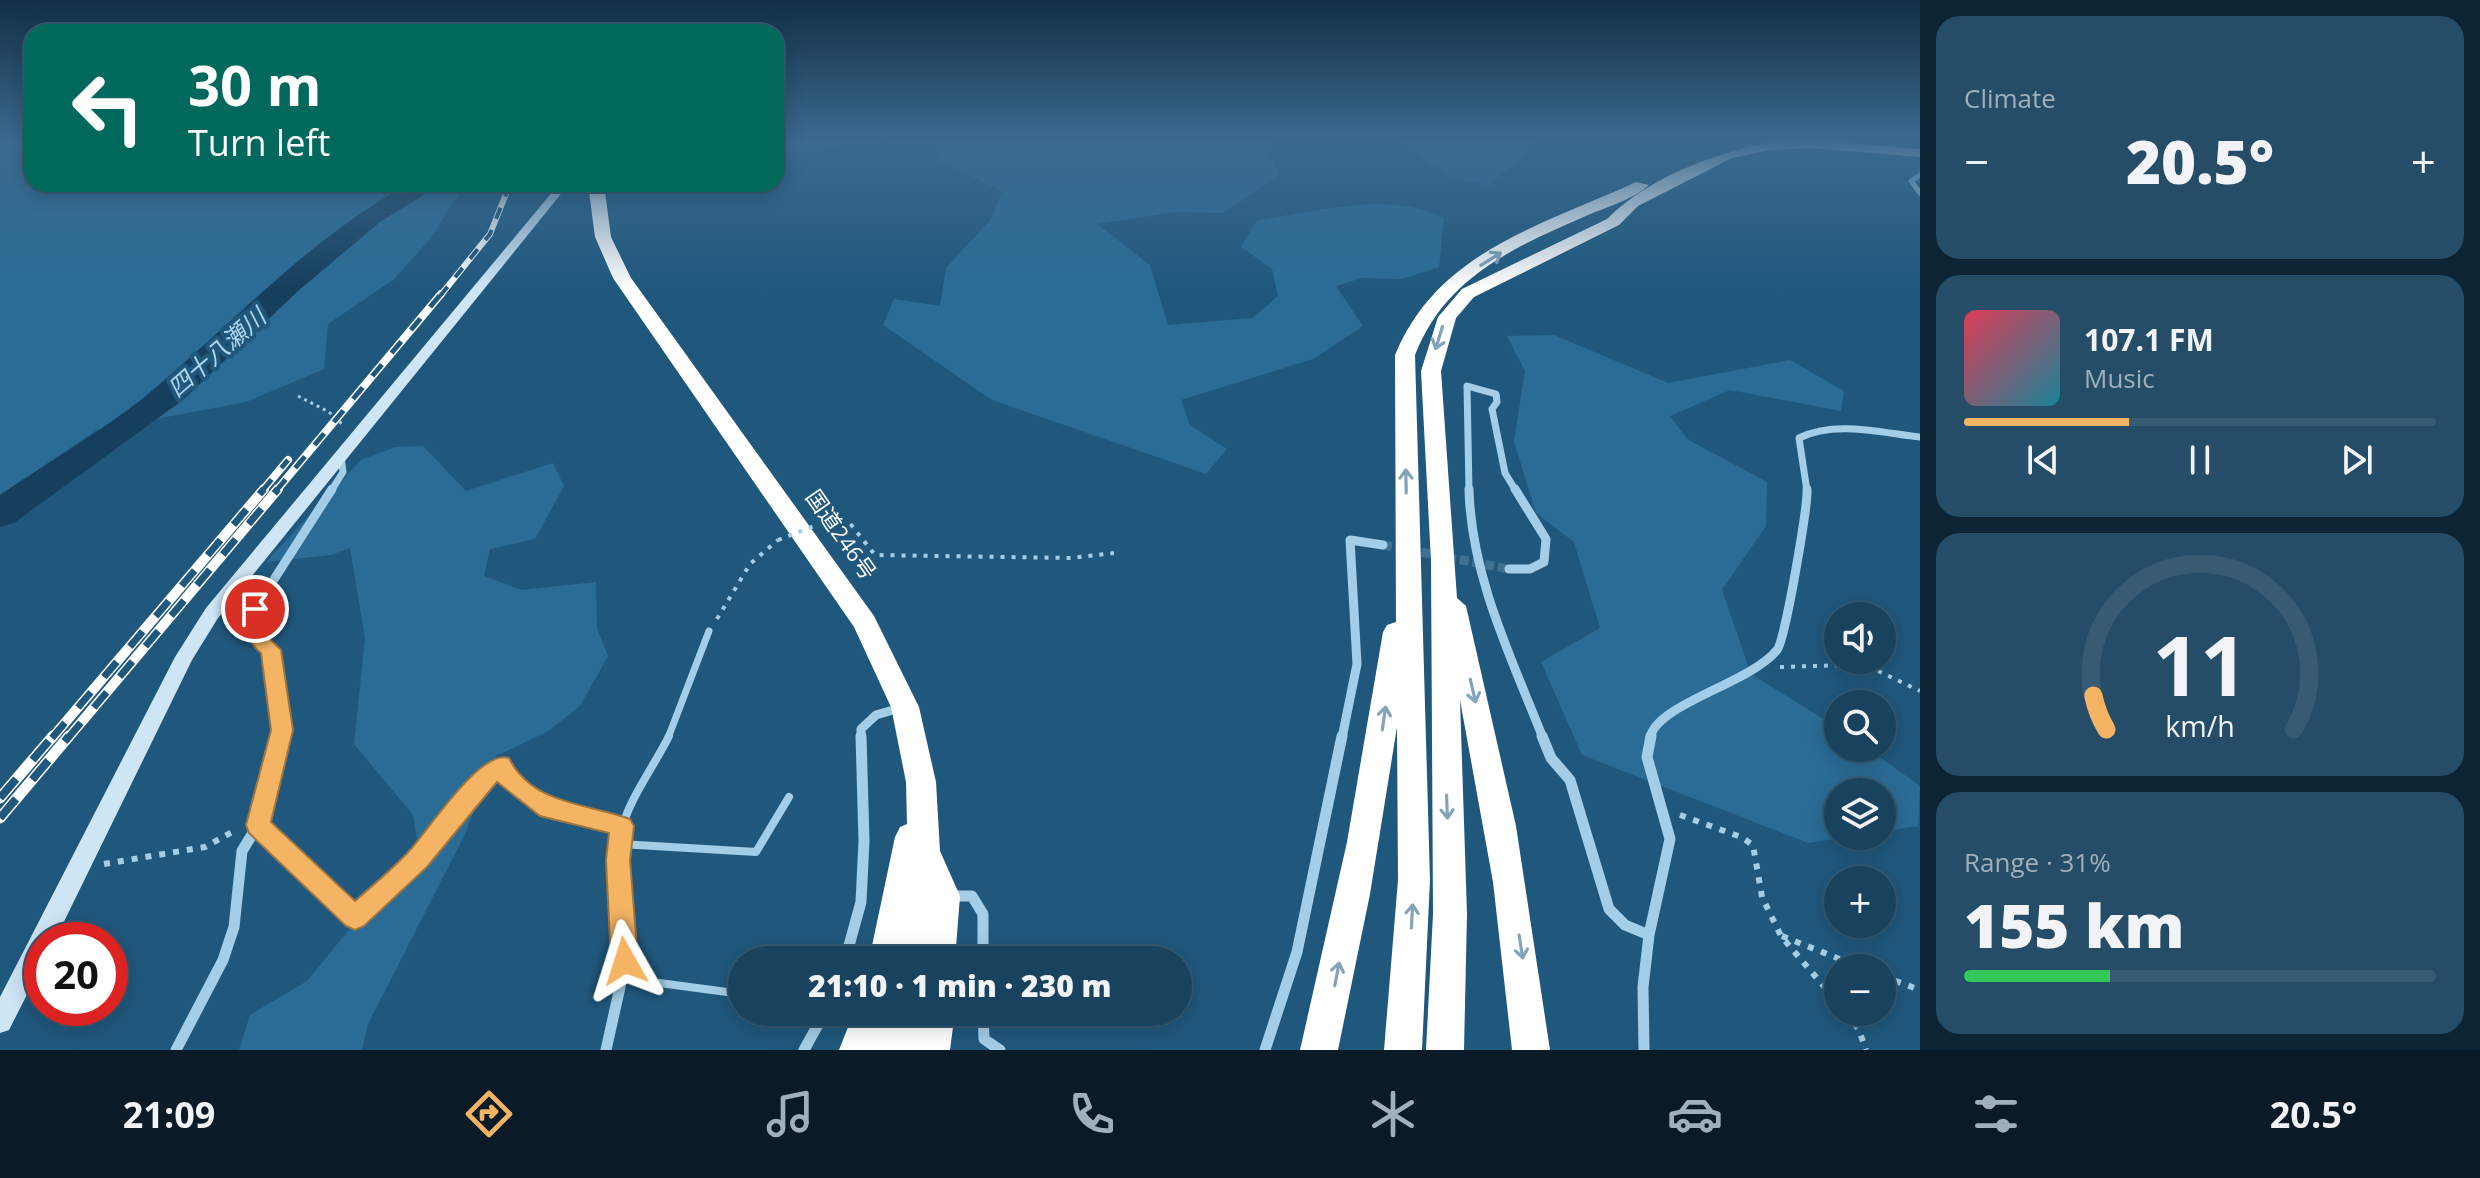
<!DOCTYPE html>
<html lang="en">
<head>
<meta charset="utf-8">
<style>
  body { margin:0; font-family:"Open Sans","Noto Sans JP",sans-serif; background:#254d67; color:#f1f3f6; height:100vh; display:flex; flex-direction:column; font-size:30px; white-space:nowrap }
  * { box-sizing:border-box; margin:0 }
  p { font-size:26px; color:#9fb0bc }
  .icon { flex:none; width:44px; height:44px; fill:none; stroke:currentColor; stroke-width:2; stroke-linecap:round; stroke-linejoin:round }
  .map { position:relative; flex:1; overflow:hidden }
  .drawer { display:flex; flex-direction:column; gap:16px; padding:16px; background:#0d2434; width:560px }
  .drawer>* { flex:none }
  .guide { position:absolute; left:24px; top:24px; width:760px; height:168px; border-radius:24px; box-shadow:0 4px 20px #0003,0 0 0 2px #365b73; background:#00695c; color:#fff; overflow:hidden }
  .buttons { position:absolute; left:1824px; top:602px; display:grid; gap:16px }
  .buttons a { display:grid; place-items:center; width:72px; height:72px; border-radius:50%; background:#18425e; box-shadow:0 4px 20px #0003,0 0 0 2px #365b73; font-size:40px }
  .speed { position:absolute; left:24px; top:922px; display:flex; gap:16px; font-size:40px; font-weight:700; text-align:center }
  .speed>* { display:grid; place-content:center; width:104px; height:104px; border-radius:50%; background:#18425e; box-shadow:0 4px 20px #0003,0 0 0 2px #365b73; line-height:1 }
  .speed .limit { border:12px solid #d22; background:#fff; color:#111 }
  .pin { position:absolute; display:grid; place-items:center; width:68px; height:68px; color:#fff; margin:-34px; border:4px solid #fff; border-radius:50%; box-shadow:0 2px 8px #0007 }
  .me { position:absolute; width:88px; margin:-44px; rotate:354deg; stroke-linejoin:round; filter:drop-shadow(0 0 6px #0008) }
  .turn { display:flex; align-items:center; gap:28px; height:168px; padding:0 32px; font-size:36px }
  .turn .icon { width:104px; height:104px; stroke-width:2.5 }
  .turn b { display:block; font-size:56px; line-height:68px }
  .big { font-size:60px; font-weight:800; line-height:1.1 }
  .drawer .tile { flex:1; display:flex; flex-direction:column; justify-content:center; gap:12px; min-width:0; padding:0 28px; border-radius:24px; background:#254d67 }
  .drawer .dial { align-items:center; gap:0 }
  .dial svg { height:208px; overflow:visible; fill:none; stroke:#365b73; stroke-width:7; stroke-linecap:round; text-anchor:middle }
  .dial text { fill:#f1f3f6; stroke:none }
  .song { display:flex; align-items:center; gap:24px }
  .cover { width:96px; height:96px; border-radius:12px; background:linear-gradient(135deg,hsl(350 70% 55%),hsl(190 70% 35%)) }
  .played { height:8px; border-radius:4px; background:linear-gradient(90deg,#f4b464 35%,#365b73 35%) }
  .keys { display:flex; justify-content:space-around; direction:ltr }
  .heat { display:flex; justify-content:space-between; align-items:center; font-size:44px; direction:ltr }
  .charge { height:12px; border-radius:6px; background:linear-gradient(90deg,#34c759 31%,#365b73 0) }
  .trip { position:absolute; left:728px; top:946px; width:464px; height:80px; border-radius:40px; background:#18425e; box-shadow:0 4px 20px #0003,0 0 0 2px #365b73; font-weight:800; line-height:80px; text-align:center }
  .menu { display:flex; height:128px; justify-content:space-around; align-items:center; background:#0a1a26; color:#9fb0bc }
  .menu .icon { width:56px; height:56px }
  .menu .current { color:#f4b464 }
  .menu b { font-size:36px; color:#f1f3f6 }
  main { display:flex; flex:1; min-height:0 }
  .map>svg:first-child { display:block }
  .green { fill:#2a6c96 }
  .lines { fill:none; stroke-linecap:round; stroke-linejoin:round }
  .river { fill:#163f5d; fill-rule:evenodd }
  .street-tunnel { stroke:#417190; stroke-width:9; stroke-dasharray:9 4; stroke-linecap:butt }
  .path-far2 { stroke:#a4cde7; stroke-width:3; stroke-dasharray:3 4; stroke-linecap:butt }
  .path-far1 { stroke:#a4cde7; stroke-width:4; stroke-dasharray:4 7; stroke-linecap:butt }
  .path { stroke:#a4cde7; stroke-width:6; stroke-dasharray:6 8; stroke-linecap:butt }
  .lane-far1 { stroke:#a4cde7; stroke-width:7 }
  .lane { stroke:#a4cde7; stroke-width:8 }
  .street-far3 { stroke:#a4cde7; stroke-width:5 }
  .street-far2 { stroke:#a4cde7; stroke-width:7 }
  .street-far1 { stroke:#a4cde7; stroke-width:9 }
  .street { stroke:#a4cde7; stroke-width:11 }
  .secondary { fill:#cee5f6; fill-rule:evenodd }
  .highway { fill:#fff; fill-rule:evenodd }
  .rail-far3-casing { stroke:#fff; stroke-width:6 }
  .rail-far2-casing { stroke:#fff; stroke-width:8 }
  .rail-far1-casing { stroke:#fff; stroke-width:10 }
  .rail-casing { stroke:#fff; stroke-width:11 }
  .rail-far3 { stroke:#20587d; stroke-width:4; stroke-dasharray:12; stroke-linecap:butt }
  .rail-far2 { stroke:#20587d; stroke-width:5; stroke-dasharray:15; stroke-linecap:butt }
  .rail-far1 { stroke:#20587d; stroke-width:7; stroke-dasharray:20; stroke-linecap:butt }
  .rail { stroke:#20587d; stroke-width:8; stroke-dasharray:25; stroke-linecap:butt }
  .path-bridge { stroke:#a4cde7; stroke-width:4; stroke-dasharray:4 7; stroke-linecap:butt }
  .oneway { stroke:#84a3b8 }
  .route { fill:#f4b464; stroke:#9f7541; stroke-width:2 }
  .labels { text-anchor:middle; dominant-baseline:central; stroke-width:8; stroke-linejoin:round; paint-order:stroke }
  .street-label { font-size:22px; fill:#fff; stroke:#20587d }
  .water-label { font-size:24px; font-style:italic; fill:#afd6ef; stroke:#20587d }
</style>
</head>
<body>
<main>
<div class="map">
<svg width="1920" height="1050" viewBox="0 0 1920 1050">
  <rect width="100%" height="100%" fill="#20587d"/>
  <path class="green" d="M0 142H32V184H465L429 240 393 280 328 324 324 369 246 402 97 430 0 495Z
    M776 142H1274L1268 152 1279 175 1223 213 1175 212 1097 224 1150 265 1168 325 1253 318 1278 296 1272 269 1241 247 1257 220C1314 212 1390 190 1444 218L1439 267 1402 279 1362 278 1336 286 1363 326 1313 359 1181 400 1190 425 1227 449 1206 474 992 400 883 325 894 299 940 306 946 268 991 219 1002 191 939 161 935 147 879 142 776 155Z
    M1396 142H1539L1488 186 1451 177Z
    M1554 335 1668 383 1790 360 1844 391 1841 411 1730 390 1670 416 1687 439 1767 482 1766 526 1722 590 1751 674 1838 728V748H1867L1920 786 1918 826 1882 832V792H1838V836H1856L1808 843 1582 755 1541 662 1600 628 1574 542 1536 513 1514 441 1525 371 1507 336Z
    M423 446 466 491 553 463 564 486 535 539 490 549 484 576 521 590 596 582 597 629 608 656 580 706 547 732 496 756 464 836 368 1024 362 1050H239L250 1015 307 981 418 845 413 815 354 744 365 638 350 548 331 555 266 562 361 460 395 447Z"/>
  <g class="lines">
    <path class="river" d="M409 184H441L380 222 298 291 183 400 14 523 0 527V495C53 459 113 425 161 383 243 313 313 236 409 184Z"/>
    <path class="street-tunnel" d="M1383 545 1509 569"/>
    <path class="path-far2" d="M298 396 329 412 343 425"/>
    <path class="path-far1" d="M830 520 848 521 875 555 1071 558 1114 553
      M717 619 750 564 778 540
      M1780 667 1848 665 1874 669 1920 691"/>
    <path class="path" d="M1680 815 1741 837 1753 845 1762 897 1781 936 1838 1003
      M104 864 205 847 234 831
      M1782 936 1862 968
      M1882 976 1920 990
      M1846 1012 1859 1030 1866 1050"/>
    <path class="lane-far1" d="M668 738 709 631"/>
    <path class="lane" d="M669 736C656 763 627 802 622 830 612 879 631 929 622 978L742 994
      M258 825 355 918 418 859 478 784 501 765C527 810 574 818 622 826
      M620 844 756 852 789 797"/>
    <path class="street-far3" d="M1920 175 1911 181 1920 193"/>
    <path class="street-far2" d="M331 491 343 472 341 457
      M1469 491 1467 386 1496 394 1497 402 1492 409 1505 473 1516 491
      M1807 491 1799 438C1835 420 1882 433 1920 437"/>
    <path class="street-far1" d="M1469 489C1471 576 1511 657 1543 738
      M1509 569H1530L1544 562 1546 539 1515 489
      M281 738 270 650 257 632 255 609 332 489
      M861 738V729L876 715 900 708
      M1342 738 1357 664 1350 540 1383 545
      M1650 738C1656 704 1749 684 1777 650 1785 642 1808 505 1807 489"/>
    <path class="street" d="M1542 736 1551 758 1570 780 1609 909 1625 925 1649 935
      M952 896H972L983 914V960
      M845 960 861 902 864 841 861 736
      M983 1012 984 1039 1000 1050
      M176 1050 223 960 234 927 242 851 258 825 281 736
      M606 1050 622 978
      M804 1050 825 1012
      M1265 1050 1297 952 1342 736
      M1644 1050 1643 987 1649 935 1670 839 1647 757 1651 736"/>
    <path class="secondary" d="M559 184H569L218 618 192 660 55 940H42V965L9 1030 0 1033V997L175 657 206 608Z"/>
    <path class="highway" d="M1770 142H1837L1920 149V157L1812 148 1770 150 1732 158 1638 206 1619 225 1474 297 1456 318 1441 371 1457 598 1466 606 1516 826 1550 1050H1512L1493 882 1460 700 1467 914 1464 1050H1426L1433 914 1431 561 1421 371 1438 317 1462 289 1607 219C1649 177 1713 154 1770 142Z
      M1636 182 1649 185C1634 199 1607 207 1588 215 1515 247 1446 276 1415 355L1430 880 1422 1050H1384L1398 880 1397 727 1370 894 1338 1050H1300L1347 842 1383 632 1387 625 1396 622 1395 355C1438 251 1541 226 1636 182Z
      M588 184H604L611 237 631 278 874 616 919 707 936 782 940 851 960 896 955 960H869L895 837 900 827 907 824 906 782 891 707 854 627 613 278 595 237Z
      M854 1012H955L950 1050H839Z"/>
    <g class="rail-far3-casing">
      <path id="rail-far3" d="M440 296 490 234 510 184"/>
    </g>
    <g class="rail-far2-casing">
      <path id="rail-far2" d="M262 491 288 460
        M276 491 441 294"/>
    </g>
    <g class="rail-far1-casing">
      <path id="rail-far1" d="M52 738 264 489
        M68 738 278 489"/>
    </g>
    <g class="rail-casing">
      <path id="rail" d="M0 798 53 736
        M0 818 69 736"/>
    </g>
    <use href="#rail-far3" class="rail-far3"/>
    <use href="#rail-far2" class="rail-far2"/>
    <use href="#rail-far1" class="rail-far1"/>
    <use href="#rail" class="rail"/>
    <path class="path-bridge" d="M778 540 830 520"/>
  </g>
  <defs><path id="oneway-shaft" d="M-6 0H5M1.5-3L5.5 0L1.5 3" fill="none" stroke-width="1.6" stroke-linecap="round" stroke-linejoin="round" transform="scale(2)"/></defs>
  <g class="oneway">
    <use href="#oneway-shaft" transform="translate(1491 259) rotate(-32)"/>
    <use href="#oneway-shaft" transform="translate(1439 338) rotate(107)"/>
    <use href="#oneway-shaft" transform="translate(1406 481) rotate(-91)"/>
    <use href="#oneway-shaft" transform="translate(1473 691) rotate(77)"/>
    <use href="#oneway-shaft" transform="translate(1384 718) rotate(-82)"/>
    <use href="#oneway-shaft" transform="translate(1447 807) rotate(88)"/>
    <use href="#oneway-shaft" transform="translate(1412 916) rotate(-87)"/>
    <use href="#oneway-shaft" transform="translate(1521 947) rotate(81)"/>
    <use href="#oneway-shaft" transform="translate(1337 974) rotate(-79)"/>
  </g>
  <linearGradient id="sky" x2="0" y2="1"><stop stop-color="#123045"/><stop offset="0.49" stop-color="#3c6a8f"/><stop offset="1" stop-color="#3c6a8f" stop-opacity="0"/></linearGradient>
  <rect width="1920" height="289" fill="url(#sky)"/>
  <path class="route" d="M255 602 265 609 264 623 271 640 281 650 293 730 271 822 355 901C374 884 394 868 411 849 429 829 481 748 509 758 532 805 587 803 630 819L634 826 630 860 638 961 634 970 625 974 615 970 611 961 606 860 609 833 540 816 497 782 427 867 364 926 355 930 346 926 249 833 246 825 271 730 261 653C248 644 244 625 245 609Z"/>
  <g class="labels">
    <g class="street-label">
      <text transform="translate(842 534) rotate(55)">国道246号</text>
    </g>
    <g class="water-label">
      <text transform="translate(216 352) rotate(-41)">四十八瀬川</text>
    </g>
  </g>
</svg>
<div class="buttons">
<a><svg class="icon" aria-label="sound" viewBox="0 0 24 24"><path d="M4 9h4l5-4v14l-5-4H4zM17 9q2 3 0 6"/></svg></a>
<a><svg class="icon" aria-label="search" viewBox="0 0 24 24"><circle cx="10" cy="10" r="6"/><path d="M15 15l6 6"/></svg></a>
<a><svg class="icon" aria-label="layers" viewBox="0 0 24 24"><path d="M12 4l9 5-9 5-9-5zM3 14l9 5 9-5"/></svg></a>
<a>+</a>
<a>−</a>
</div>
<div class="speed"><div class="limit">20</div></div>
<div class="pin" style="left:255px;top:609px;background:#d93025"><svg class="icon" aria-label="arrive" viewBox="0 0 24 24"><path d="M6 21V4h12l-3 4 3 4H6"/></svg></div>
<svg class="me" style="left:625px;top:961px" viewBox="-20 -20 40 40"><path d="M0-17L14 15 0 8-14 15z" fill="#f4b464" stroke="#fff" stroke-width="4"/></svg>
<div class="trip">21:10 · 1 min · 230 m</div>
<div class="guide">
<div class="turn"><svg class="icon" aria-label="left" viewBox="0 0 24 24"><path d="M17 20v-9H6M10 6l-5 5 5 5"/></svg><div><b>30 m</b>Turn left</div></div>
</div>
</div>
<section class="drawer">
<div class="tile"><p>Climate</p>
<div class="heat"><a>−</a><b class="big">20.5°</b><a>+</a></div>
</div>
<div class="tile">
<div class="song"><i class="cover"></i><div><b>107.1 FM</b><p>Music</p></div></div>
<div class="played"></div>
<div class="keys"><svg class="icon" aria-label="previous" viewBox="0 0 24 24"><path d="M18 5L8 12l10 7zM5 5v14"/></svg><svg class="icon" aria-label="pause" viewBox="0 0 24 24"><path d="M8 5v14M16 5v14"/></svg><svg class="icon" aria-label="next" viewBox="0 0 24 24"><path d="M6 5l10 7-10 7zM19 5v14"/></svg></div>
</div>
<div class="tile dial"><svg viewBox="0 0 100 80">
<path d="M14 69A42 42 0 1 1 86 69"/>
<path d="M14 69A42 42 0 0 1 9 56" stroke="#f4b464"/>
<text x="50" y="56" font-size="32" font-weight="700">11</text>
<text x="50" y="72" font-size="11">km/h</text>
</svg></div>
<div class="tile"><p>Range · 31%</p><b class="big">155 km</b><div class="charge"></div></div>
</section>
</main>
<nav class="menu">
<b>21:09</b>
<svg class="icon current" aria-label="directions" viewBox="0 0 24 24"><path d="M12 3l9 9-9 9-9-9zM9 14v-3h6M13 9l2 2-2 2"/></svg>
<svg class="icon" aria-label="music" viewBox="0 0 24 24"><path d="M9 18V5l10-2v13"/><circle cx="6" cy="18" r="3"/><circle cx="16" cy="16" r="3"/></svg>
<svg class="icon" aria-label="phone" viewBox="0 0 24 24"><path d="M5 4h4l2 5-3 2q2 4 5 5l2-3 5 2v4C11 20 4 13 5 4z"/></svg>
<svg class="icon" aria-label="climate" viewBox="0 0 24 24"><path d="M12 3v18M4 7l16 10M4 17L20 7"/></svg>
<svg class="icon" aria-label="car" viewBox="0 0 24 24"><path d="M5 17H2v-5l4-1 3-4h7l3 4 3 1v5h-3M9 17h6M6 11h13"/><circle cx="7" cy="17" r="2"/><circle cx="17" cy="17" r="2"/></svg>
<svg class="icon" aria-label="filters" viewBox="0 0 24 24"><path d="M4 7h16M4 17h16"/><circle cx="9" cy="7" r="2"/><circle cx="15" cy="17" r="2"/></svg>
<b>20.5°</b>
</nav>
</body>
</html>
